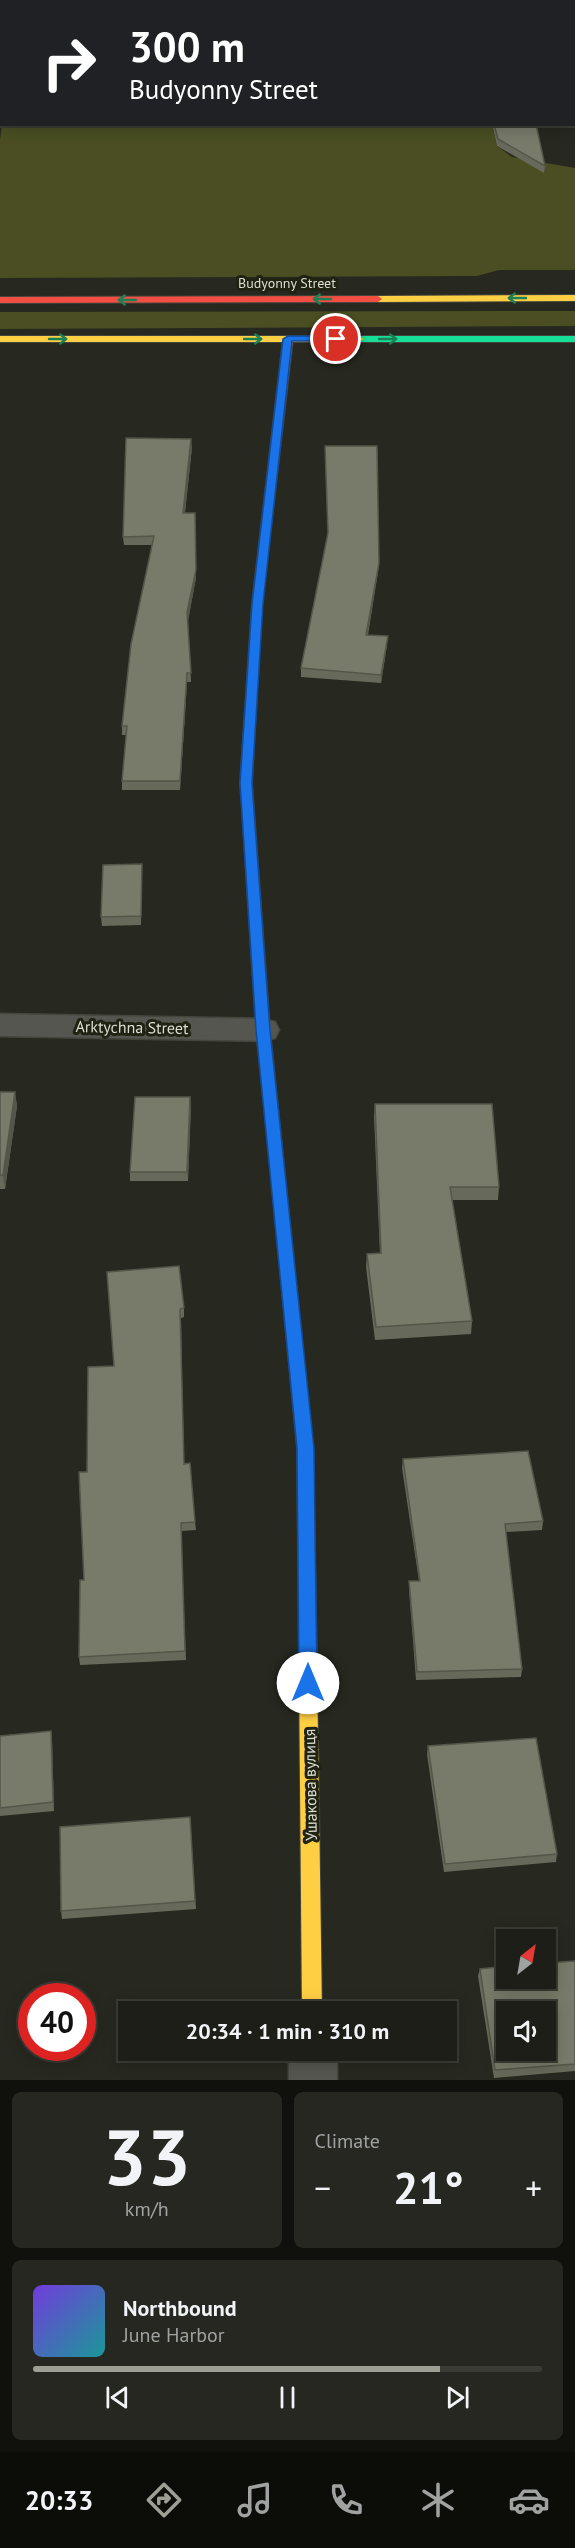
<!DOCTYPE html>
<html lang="en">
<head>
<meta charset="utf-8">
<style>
  body { margin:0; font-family:"PT Sans",sans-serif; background:#252720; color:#f1f3f6; height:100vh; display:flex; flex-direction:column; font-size:22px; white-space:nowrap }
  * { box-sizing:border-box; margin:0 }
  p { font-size:20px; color:#a0a2a1 }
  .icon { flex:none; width:33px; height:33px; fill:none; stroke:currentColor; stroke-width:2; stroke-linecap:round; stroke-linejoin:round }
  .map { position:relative; height:2080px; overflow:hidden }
  .panel { display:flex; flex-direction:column; gap:12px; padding:12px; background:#10100d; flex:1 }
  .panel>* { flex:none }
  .guide { position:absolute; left:0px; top:0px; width:576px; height:126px; box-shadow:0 3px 15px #0003,0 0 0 2px #3b3c36; background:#202124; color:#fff; overflow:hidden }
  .needle { width:39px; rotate:31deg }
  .controls { position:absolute; left:496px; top:1929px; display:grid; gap:12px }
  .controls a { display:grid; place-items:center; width:60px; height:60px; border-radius:0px; background:#1d1e17; box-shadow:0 3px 15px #0003,0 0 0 2px #3b3c36; font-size:30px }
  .speed { position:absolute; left:18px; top:1983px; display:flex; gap:12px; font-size:30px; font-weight:700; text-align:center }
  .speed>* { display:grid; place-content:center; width:78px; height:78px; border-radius:50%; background:#1d1e17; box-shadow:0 3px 15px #0003,0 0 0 2px #3b3c36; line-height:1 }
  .speed .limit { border:9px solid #d22; background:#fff; color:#111 }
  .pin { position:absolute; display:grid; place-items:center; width:51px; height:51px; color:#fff; margin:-26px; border:3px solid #fff; border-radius:50%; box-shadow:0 2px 6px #0007 }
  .me { position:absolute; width:66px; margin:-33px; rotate:0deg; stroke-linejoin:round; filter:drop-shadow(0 0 4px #0008) }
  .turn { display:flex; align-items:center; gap:21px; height:126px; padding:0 30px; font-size:27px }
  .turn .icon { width:78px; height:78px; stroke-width:2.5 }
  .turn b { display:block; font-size:42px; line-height:51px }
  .big { font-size:45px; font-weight:700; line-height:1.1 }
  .panel .tile { flex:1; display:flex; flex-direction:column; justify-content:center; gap:9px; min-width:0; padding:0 21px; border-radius:9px; background:#252720 }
  .panel .dial { align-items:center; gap:0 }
  .dial b { font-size:78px; line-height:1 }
  .song { display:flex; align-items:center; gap:18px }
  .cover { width:72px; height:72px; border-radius:9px; background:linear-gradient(135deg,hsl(260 70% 55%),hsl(180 70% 35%)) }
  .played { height:6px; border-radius:3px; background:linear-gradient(90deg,#9d9e94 80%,#3b3c36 80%) }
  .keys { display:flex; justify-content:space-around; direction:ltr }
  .heat { display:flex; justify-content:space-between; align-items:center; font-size:33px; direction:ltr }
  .panel .tiles { flex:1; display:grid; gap:12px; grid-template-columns:1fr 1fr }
  .tile:last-child { grid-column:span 2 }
  .trip { position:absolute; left:118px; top:2001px; width:339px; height:60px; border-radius:0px; background:#1d1e17; box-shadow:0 3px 15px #0003,0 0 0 2px #3b3c36; font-weight:700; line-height:60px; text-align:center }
  .tab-bar { display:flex; height:96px; justify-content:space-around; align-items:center; background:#0c0c09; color:#a0a2a1 }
  .tab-bar .icon { width:42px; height:42px }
  .tab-bar .active { color:#9d9e94 }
  .tab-bar b { font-size:27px; color:#f1f3f6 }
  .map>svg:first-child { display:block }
  .green { fill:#4a4e22 }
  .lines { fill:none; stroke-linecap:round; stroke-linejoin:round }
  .street-casing { stroke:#44453d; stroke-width:3 }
  .fast-casing { stroke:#44453d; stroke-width:2 }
  .slow-casing { stroke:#44453d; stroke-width:2 }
  .jam-casing { stroke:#44453d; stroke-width:2 }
  .street { fill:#55564f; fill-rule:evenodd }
  .fast { fill:#16e098; fill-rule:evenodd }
  .slow { fill:#ffcf43; fill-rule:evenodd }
  .jam { fill:#f24e42; fill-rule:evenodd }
  .wall { fill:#676a5a }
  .shaded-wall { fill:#54564a }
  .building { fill:#787b69; stroke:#54564a; stroke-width:1.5; fill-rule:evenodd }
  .oneway { stroke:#1b8155 }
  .route { fill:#1a73e8; stroke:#114b97; stroke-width:1.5 }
  .labels { text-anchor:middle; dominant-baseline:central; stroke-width:6; stroke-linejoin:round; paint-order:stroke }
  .far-street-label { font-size:14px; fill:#dcddd3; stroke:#202212 }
  .street-label { font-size:16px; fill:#dcddd3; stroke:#202212 }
</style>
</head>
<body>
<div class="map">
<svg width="575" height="2080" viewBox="0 0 575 2080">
  <rect width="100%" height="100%" fill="#27281f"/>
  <path class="green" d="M2 125H492L497 146 512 157 575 168V270H499L477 276 0 278V140Z
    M575 311V326L0 329V312Z"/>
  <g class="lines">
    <g class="street-casing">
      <path id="street" d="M0 1014 263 1019 275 1022 279 1030 275 1038 263 1041 0 1036Z
        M289 2050H337V2080H289Z"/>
    </g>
    <g class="fast-casing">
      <path id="fast" d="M575 336V342H359L354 339 359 336Z"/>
    </g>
    <g class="slow-casing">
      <path id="slow" d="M575 295V301L378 302 374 299 378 296Z
        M0 336H359L364 339 359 342H0Z
        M248 806 254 810 270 1030 283 1156 281 1160H271L269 1156 256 1030 242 810Z
        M308 1659 314 1661 317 1667 322 2012H302L299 1667 302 1661Z"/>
    </g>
    <g class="jam-casing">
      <path id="jam" d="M0 297 378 296 382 299 378 302 0 303Z
        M288 336 293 339 262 604 252 783 254 810 248 814 242 810 240 783 252 604 283 339Z
        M276 1151 281 1152 283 1156 313 1448 317 1667 314 1673 308 1675 302 1673 299 1667 297 1448 269 1156 271 1152Z"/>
    </g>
    <use href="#street" class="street"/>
    <use href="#fast" class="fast"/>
    <use href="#slow" class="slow"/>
    <use href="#jam" class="jam"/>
  </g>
  <path class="wall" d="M492 124H536L545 166 544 173 497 146Z
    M192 447 185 513 196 578 188 620 191 682H187L180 790H122V781L126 735H122V726L153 545H124L123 537Z
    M379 563 378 572 368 635 387 645 381 683 301 677V668Z
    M142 864 141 925 102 926 101 917Z
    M0 1092H15L17 1106 5 1189H0Z
    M375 1104 499 1187 498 1200H452L472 1321 471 1334 375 1340 366 1267 367 1254H380L374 1117Z
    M191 1106 188 1181H130V1172Z
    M107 1272 184 1308V1317L181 1318 184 1464 195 1522 196 1530 181 1531 186 1660 80 1665 79 1657 84 1580 87 1472 114 1366Z
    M403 1459 543 1521 542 1530 506 1532 522 1669 521 1677 416 1680 409 1590V1581H419L402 1468Z
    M51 1731 52 1739 54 1811 0 1816V1736Z
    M428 1746 557 1854 556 1862 444 1872 427 1754Z
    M190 1817 196 1909 62 1919 61 1911Z
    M575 1961V2071L494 2078 478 1976 480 1969Z"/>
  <path class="shaded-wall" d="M191 439 192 447 184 521 183 513Z
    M195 513 196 578 188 621 187 612Z
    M379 563 378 572 366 643V635Z
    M388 636 387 645 381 683V675Z
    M187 673V682L180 790V781Z
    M15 1092 17 1106 5 1189 3 1175Z
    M190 1097 191 1106 188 1181 187 1172Z
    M51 1731 52 1739 54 1811 53 1802Z"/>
  <path class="building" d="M473 0H509V2H473Z
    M494 124H536L545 166 498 139Z
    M126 438 191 439 183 513H195L196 570 187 612 191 673H187L180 781H122L127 726H122L131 644 154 536 123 537Z
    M325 446H377L379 563 366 635 388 636 381 675 301 668 328 533Z
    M142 864 141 916 101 917 103 865Z
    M0 1092H15L3 1175H0Z
    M135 1097H190L187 1172H130Z
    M375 1104H492L499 1187H450L472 1321 376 1327 367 1254 381 1253Z
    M179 1266 184 1308 180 1309 184 1464 190 1463 195 1522 181 1523 185 1651 79 1657 80 1580H84L79 1472H87L88 1367 114 1366 107 1272Z
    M528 1451 543 1521 505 1524 522 1669 417 1672 409 1581H420L403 1459Z
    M51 1731 53 1802 0 1808V1736Z
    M536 1738 557 1854 445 1864 428 1746Z
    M190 1817 195 1901 61 1911 60 1827Z
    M575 1961V2064L495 2070 480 1969 507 1966V1978H546V1963ZM507 2012H546V2050H507Z"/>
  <defs><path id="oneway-shaft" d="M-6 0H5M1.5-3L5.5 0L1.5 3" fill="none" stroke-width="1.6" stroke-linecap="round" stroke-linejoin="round" transform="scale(1.5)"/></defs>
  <g class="oneway">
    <use href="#oneway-shaft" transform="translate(517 298) rotate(180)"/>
    <use href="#oneway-shaft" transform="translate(322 299) rotate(180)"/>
    <use href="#oneway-shaft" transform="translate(127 300) rotate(180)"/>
    <use href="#oneway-shaft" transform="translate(58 339)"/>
    <use href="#oneway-shaft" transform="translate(253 339)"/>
    <use href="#oneway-shaft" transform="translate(388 339)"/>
  </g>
  <path class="route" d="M288 336H336L340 339 336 341H292L263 604 252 783 270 1030 314 1448 317 1683 315 1689 308 1691 302 1689 299 1683 297 1448 256 1030 240 783 252 604 283 339Z"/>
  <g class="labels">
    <g class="far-street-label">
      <text x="287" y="283">Budyonny Street</text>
    </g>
    <g class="street-label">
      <text transform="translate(132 1027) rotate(1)">Arktychna Street</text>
      <text transform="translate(310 1785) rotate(-91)">Ушакова вулиця</text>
    </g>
  </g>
</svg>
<div class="controls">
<a><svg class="needle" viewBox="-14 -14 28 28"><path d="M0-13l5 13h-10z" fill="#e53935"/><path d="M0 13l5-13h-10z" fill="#a0a2a1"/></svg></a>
<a><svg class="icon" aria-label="sound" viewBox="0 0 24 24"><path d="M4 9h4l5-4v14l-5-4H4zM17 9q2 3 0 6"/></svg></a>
</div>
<div class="speed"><div class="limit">40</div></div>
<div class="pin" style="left:336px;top:339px;background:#d93025"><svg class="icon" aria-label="arrive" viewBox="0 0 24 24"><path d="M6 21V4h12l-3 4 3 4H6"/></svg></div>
<svg class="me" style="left:308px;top:1683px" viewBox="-20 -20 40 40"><circle r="19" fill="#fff"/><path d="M0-13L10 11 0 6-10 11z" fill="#1a73e8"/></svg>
<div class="trip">20:34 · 1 min · 310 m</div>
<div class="guide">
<div class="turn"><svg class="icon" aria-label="right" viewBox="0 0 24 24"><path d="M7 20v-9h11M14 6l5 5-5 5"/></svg><div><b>300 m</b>Budyonny Street</div></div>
</div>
</div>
<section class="panel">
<div class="tiles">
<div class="tile dial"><b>33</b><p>km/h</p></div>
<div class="tile"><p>Climate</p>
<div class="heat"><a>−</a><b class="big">21°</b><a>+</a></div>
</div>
<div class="tile">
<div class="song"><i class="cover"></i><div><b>Northbound</b><p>June Harbor</p></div></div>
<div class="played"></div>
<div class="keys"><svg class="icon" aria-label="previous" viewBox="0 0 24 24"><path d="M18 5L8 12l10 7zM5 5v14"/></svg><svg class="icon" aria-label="pause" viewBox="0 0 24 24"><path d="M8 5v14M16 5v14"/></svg><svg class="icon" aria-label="next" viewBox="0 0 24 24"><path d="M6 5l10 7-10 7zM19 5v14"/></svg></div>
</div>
</div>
</section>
<nav class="tab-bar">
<b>20:33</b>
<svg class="icon active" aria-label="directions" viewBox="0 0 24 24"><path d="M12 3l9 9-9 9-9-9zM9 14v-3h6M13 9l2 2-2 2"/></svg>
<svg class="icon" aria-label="music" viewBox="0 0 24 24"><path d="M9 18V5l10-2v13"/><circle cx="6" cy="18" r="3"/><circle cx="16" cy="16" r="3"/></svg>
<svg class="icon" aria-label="phone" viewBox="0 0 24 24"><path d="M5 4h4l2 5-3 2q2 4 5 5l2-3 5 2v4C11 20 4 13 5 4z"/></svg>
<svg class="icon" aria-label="climate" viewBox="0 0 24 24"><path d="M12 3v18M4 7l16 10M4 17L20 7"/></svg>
<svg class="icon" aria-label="car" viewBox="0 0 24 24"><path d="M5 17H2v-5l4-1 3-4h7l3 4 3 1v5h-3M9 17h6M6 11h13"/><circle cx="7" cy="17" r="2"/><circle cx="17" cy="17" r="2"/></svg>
</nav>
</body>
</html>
